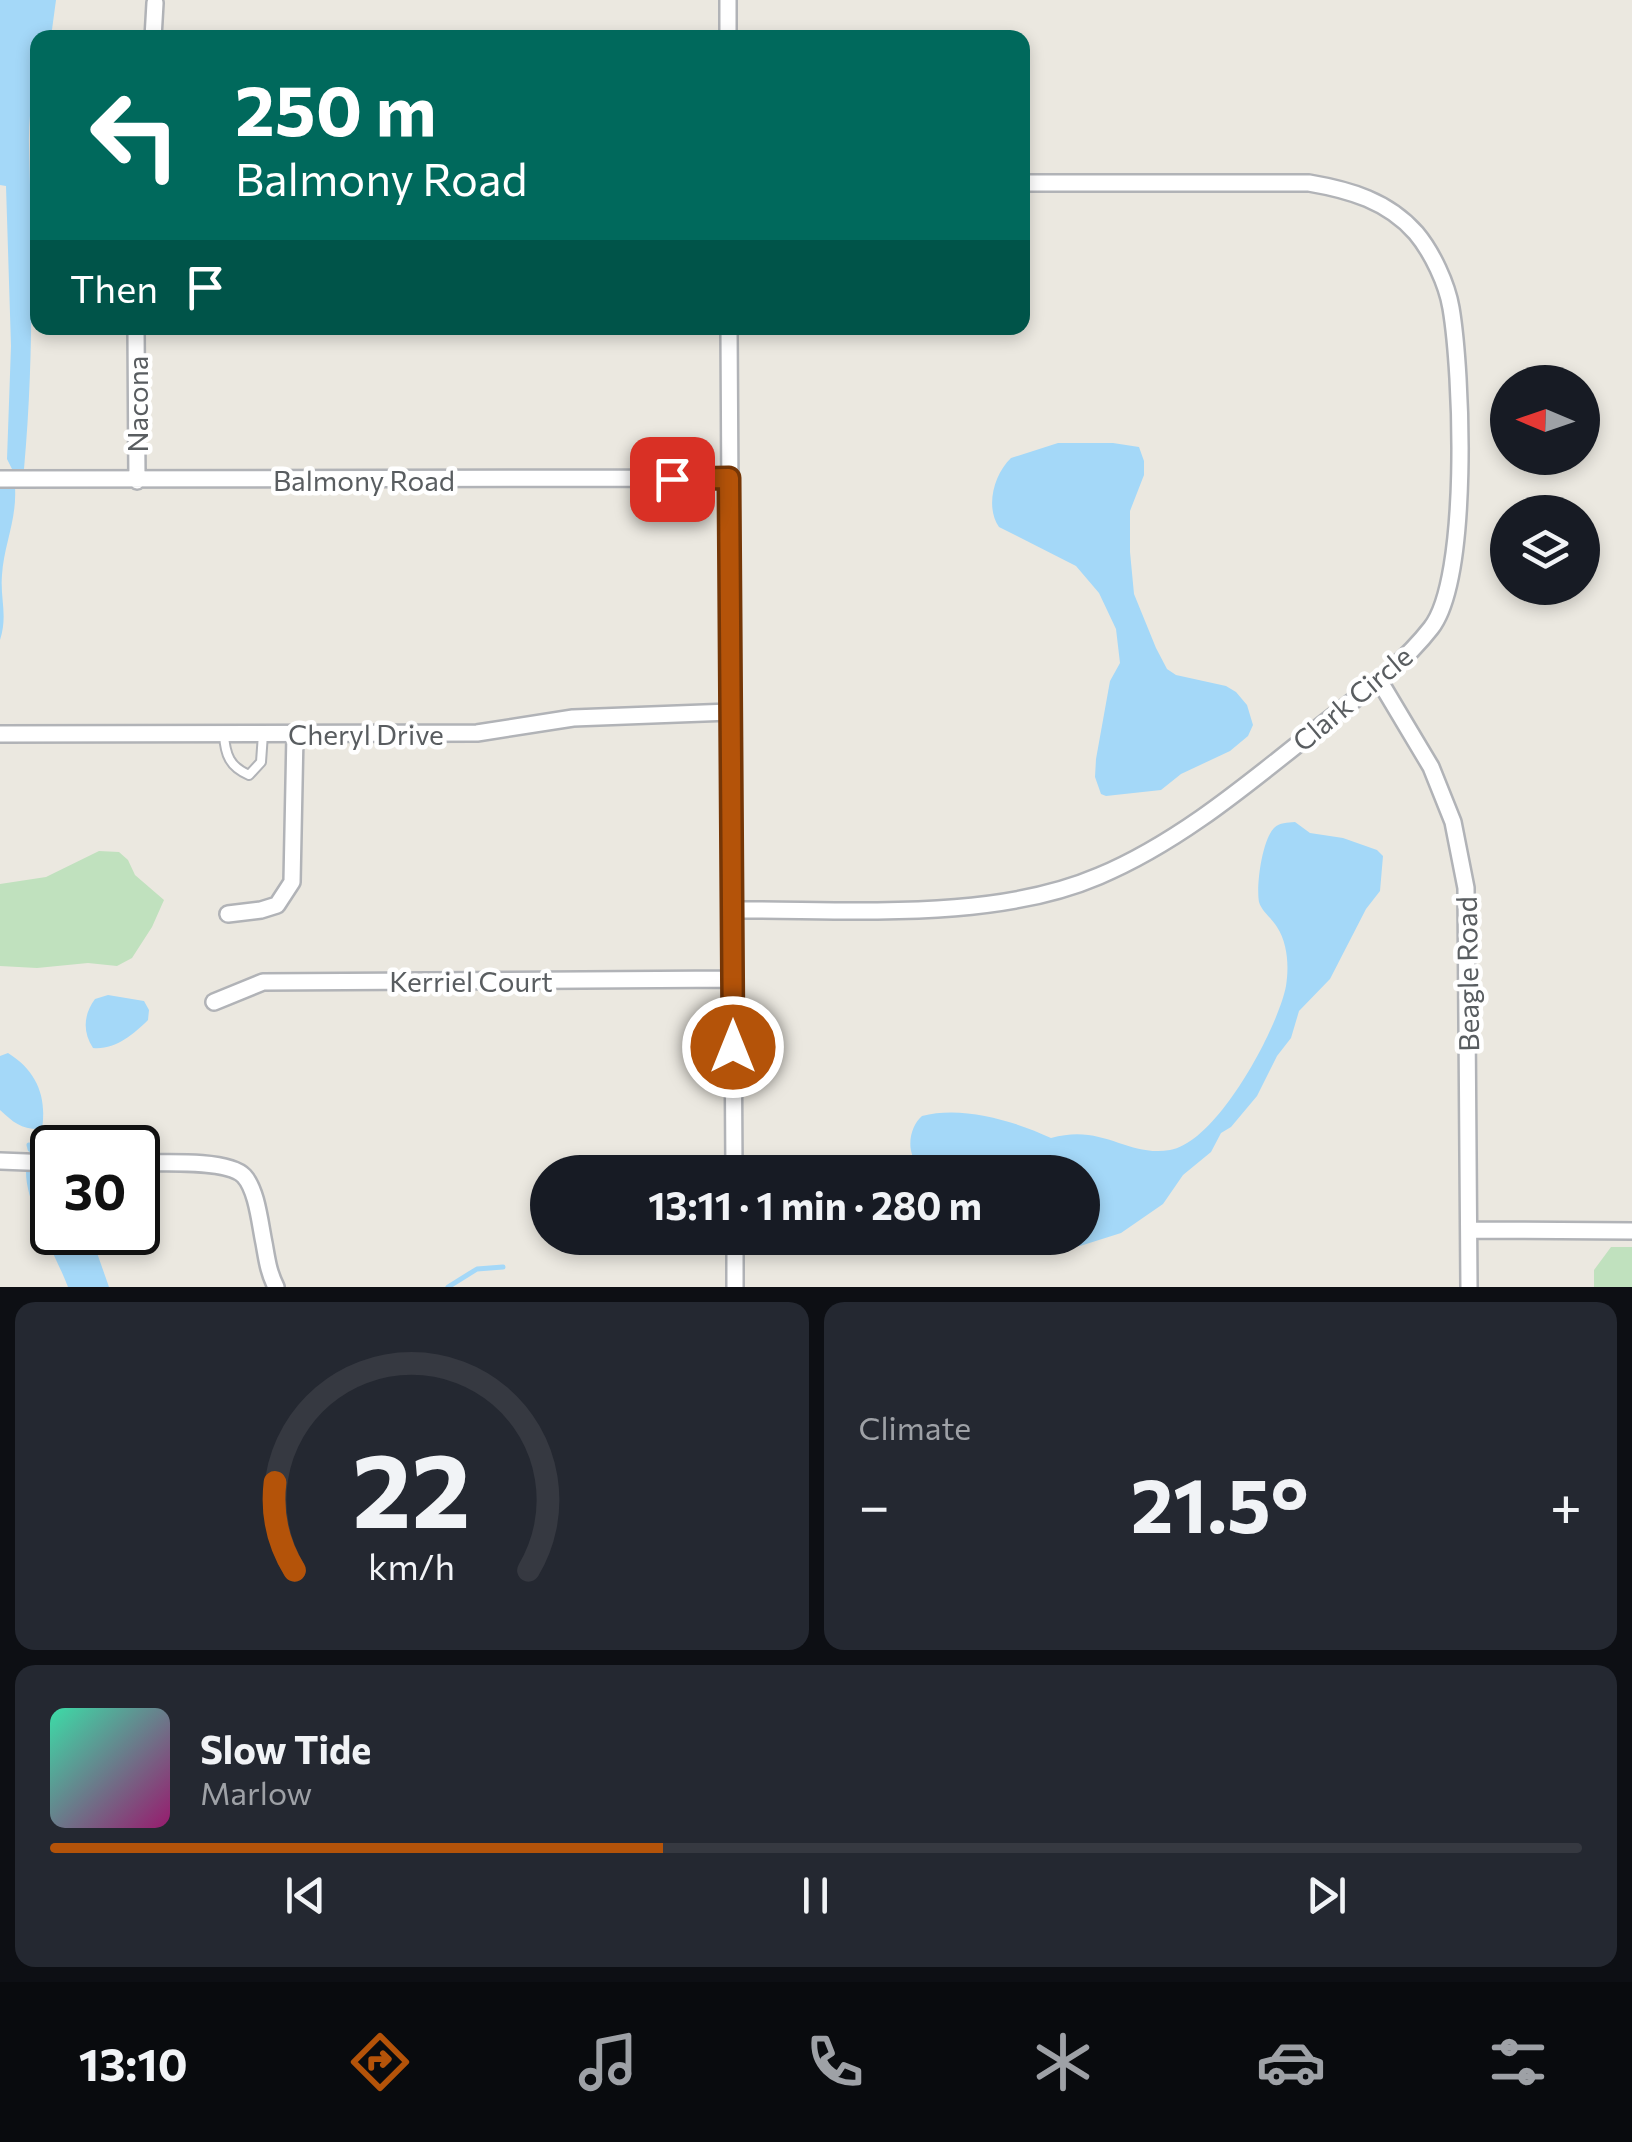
<!DOCTYPE html>
<html lang="en">
<head>
<meta charset="utf-8">
<style>
  body { margin:0; font-family:Commissioner,sans-serif; background:#242831; color:#f1f3f6; height:100vh; display:flex; flex-direction:column; font-size:38px; white-space:nowrap }
  * { box-sizing:border-box; margin:0 }
  p { font-size:32px; color:#9ea1a6 }
  .icon { flex:none; width:55px; height:55px; fill:none; stroke:currentColor; stroke-width:2; stroke-linecap:round; stroke-linejoin:round }
  .map { position:relative; height:1287px; overflow:hidden }
  .panel { display:flex; flex-direction:column; gap:15px; padding:15px; background:#0d0f14; flex:1 }
  .panel>* { flex:none }
  .hud { position:absolute; left:30px; top:30px; width:1000px; height:305px; border-radius:20px; box-shadow:0 5px 15px #0003; background:#00695c; color:#fff; overflow:hidden }
  .needle { width:65px; rotate:272deg }
  .buttons { position:absolute; left:1490px; top:365px; display:grid; gap:20px }
  .buttons a { display:grid; place-items:center; width:110px; height:110px; border-radius:50%; background:#171b24; box-shadow:0 5px 15px #0003; font-size:50px }
  .speed { position:absolute; left:30px; top:1125px; display:flex; gap:20px; font-size:50px; font-weight:700; text-align:center }
  .speed>* { display:grid; place-content:center; width:130px; height:130px; border-radius:50%; background:#171b24; box-shadow:0 5px 15px #0003; line-height:1 }
  .speed .limit { border:5px solid #111; border-radius:15px; background:#fff; color:#111 }
  .pin { position:absolute; display:grid; place-items:center; width:85px; height:85px; color:#fff; margin:-42px; border-radius:20px; box-shadow:0 5px 15px #0006 }
  .me { position:absolute; width:110px; margin:-55px; rotate:0deg; stroke-linejoin:round; filter:drop-shadow(0 0 8px #0008) }
  .turn { display:flex; align-items:center; gap:35px; height:210px; padding:0 40px; font-size:45px }
  .turn .icon { width:130px; height:130px; stroke-width:2.5 }
  .turn b { display:block; font-size:70px; line-height:85px }
  .then { display:flex; align-items:center; height:95px; padding:0 40px; background:#0003; gap:20px; font-size:38px }
  .big { font-size:75px; font-weight:700; line-height:1.1 }
  .panel .tile { flex:1; display:flex; flex-direction:column; justify-content:center; gap:15px; min-width:0; padding:0 35px; border-radius:20px; background:#242831 }
  .panel .dial { align-items:center; gap:0 }
  .dial svg { height:260px; overflow:visible; fill:none; stroke:#363941; stroke-width:7; stroke-linecap:round; text-anchor:middle }
  .dial text { fill:#f1f3f6; stroke:none }
  .song { display:flex; align-items:center; gap:30px }
  .cover { width:120px; height:120px; border-radius:15px; background:linear-gradient(135deg,hsl(160 70% 55%),hsl(320 70% 35%)) }
  .played { height:10px; border-radius:5px; background:linear-gradient(90deg,#b45309 40%,#363941 40%) }
  .keys { display:flex; justify-content:space-around; direction:ltr }
  .heat { display:flex; justify-content:space-between; align-items:center; font-size:55px; direction:ltr }
  .panel .tiles { flex:1; display:grid; gap:15px; grid-template-columns:1fr 1fr }
  .tile:last-child { grid-column:span 2 }
  .trip { position:absolute; left:530px; top:1155px; width:570px; height:100px; border-radius:50px; background:#171b24; box-shadow:0 5px 15px #0003; font-weight:700; line-height:100px; text-align:center }
  .tabs { display:flex; height:160px; justify-content:space-around; align-items:center; background:#090b0e; color:#9ea1a6 }
  .tabs .icon { width:70px; height:70px }
  .tabs .current { color:#b45309 }
  .tabs b { font-size:45px; color:#f1f3f6 }
  .map>svg:first-child { display:block }
  .green { fill:#c0e1be }
  .water { fill:#a4d8f8 }
  .lines { fill:none; stroke-linecap:round; stroke-linejoin:round }
  .stream { stroke:#a4d8f8; stroke-width:5 }
  .service-casing { stroke:#b1b3b7; stroke-width:12 }
  .minor-casing { stroke:#b1b3b7; stroke-width:20 }
  .service { stroke:#fff; stroke-width:8 }
  .minor { stroke:#fff; stroke-width:15 }
  .route-casing { stroke:#753606; stroke-width:25 }
  .route { stroke:#b45309; stroke-width:18 }
  .labels { text-anchor:middle; dominant-baseline:central; stroke-width:9; stroke-linejoin:round; paint-order:stroke }
  .street-label { font-size:28px; fill:#595d60; stroke:#fff }
</style>
</head>
<body>
<div class="map">
<svg width="1632" height="1287" viewBox="0 0 1632 1287">
  <rect width="100%" height="100%" fill="#ebe8e0"/>
  <path class="green" d="M99 851 119 852 128 860 135 875 164 900 152 927 132 958 117 966 88 963 37 968 0 966V884L46 877Z
    M1611 1247H1632V1287H1594V1270Z"/>
  <path class="water" d="M0 0H56L51 37 38 38C37 74 28 108 29 145 32 253 34 361 24 469L14 473 7 459 11 346 6 186 0 185Z
    M1058 443H1113L1139 447 1144 461V475L1130 511V552L1134 594 1156 648 1167 669 1176 675 1226 686 1236 692 1247 705 1253 725 1248 736 1230 751 1181 774 1161 790 1106 796 1101 794 1095 777 1096 759 1110 681 1120 663 1116 629 1099 593 1076 566 999 527C985 507 994 474 1011 458Z
    M0 486 15 487C17 520 4 544 2 575 0 599 8 615 0 640Z
    M1295 822 1310 833 1343 838 1377 850 1383 856 1380 891 1366 909 1330 979 1299 1011 1291 1038 1277 1056 1257 1096 1231 1127 1221 1133 1211 1152 1183 1175 1163 1204 1121 1233 1080 1246 1022 1248 979 1242 951 1244 941 1238H1082V1172H934C929 1169 923 1168 918 1164 905 1151 910 1126 922 1116 962 1105 1014 1121 1051 1138 1103 1123 1126 1157 1170 1150 1217 1143 1278 1028 1286 986 1289 967 1288 944 1277 927 1272 918 1262 912 1259 902 1256 886 1262 840 1274 828 1280 822 1287 823 1295 822Z
    M108 995 144 1001 149 1010 148 1020C133 1035 115 1050 93 1048 82 1031 84 1014 95 999Z
    M8 1053C37 1071 47 1097 42 1129 22 1130 14 1123 0 1110V1056Z
    M39 1168 52 1169V1232L90 1233 109 1287H68C55 1253 26 1205 26 1172Z"/>
  <g class="lines">
    <path class="stream" d="M29 1145 30 1149 37 1155
      M448 1287 477 1269 503 1267"/>
    <g class="service-casing">
      <path id="service" d="M224 734C225 755 230 767 249 775L261 762 263 734"/>
    </g>
    <g class="minor-casing">
      <path id="minor" d="M728 0V38
        M153 38 155 3
        M136 328 137 481
        M729 328 734 1172
        M0 479 729 478
        M1379 680 1431 767 1453 822 1466 888 1469 1287
        M0 734 477 733 573 718 730 712
        M733 910C848 909 992 922 1099 876 1180 842 1250 782 1318 728 1357 697 1400 668 1431 628 1470 578 1462 373 1451 308 1447 284 1432 252 1416 233 1388 201 1350 190 1309 183H1022
        M228 914 261 910 277 905 292 882 295 734
        M214 1002 263 982 733 979
        M0 1161 52 1163
        M138 1163C161 1163 228 1159 244 1176 257 1190 260 1224 264 1243 267 1259 268 1271 276 1287
        M1470 1230 1632 1231
        M735 1238V1287"/>
    </g>
    <use href="#service" class="service"/>
    <use href="#minor" class="minor"/>
  </g>
  <g class="lines">
    <g class="route-casing">
      <path id="route" d="M672 479 729 478 733 1047"/>
    </g>
    <use href="#route" class="route"/>
  </g>
  <g class="labels">
    <g class="street-label">
      <text transform="translate(137 404) rotate(-90)">Nacona</text>
      <text x="364" y="480">Balmony Road</text>
      <text transform="translate(1352 698) rotate(-40)">Clark Circle</text>
      <text x="366" y="734">Cheryl Drive</text>
      <text transform="translate(1467 974) rotate(-91)">Beagle Road</text>
      <text x="471" y="981">Kerriel Court</text>
    </g>
  </g>
</svg>
<div class="buttons">
<a><svg class="needle" viewBox="-14 -14 28 28"><path d="M0-13l5 13h-10z" fill="#e53935"/><path d="M0 13l5-13h-10z" fill="#9ea1a6"/></svg></a>
<a><svg class="icon" aria-label="layers" viewBox="0 0 24 24"><path d="M12 4l9 5-9 5-9-5zM3 14l9 5 9-5"/></svg></a>
</div>
<div class="speed"><div class="limit">30</div></div>
<div class="pin" style="left:672px;top:479px;background:#d93025"><svg class="icon" aria-label="arrive" viewBox="0 0 24 24"><path d="M6 21V4h12l-3 4 3 4H6"/></svg></div>
<svg class="me" style="left:733px;top:1047px" viewBox="-20 -20 40 40"><circle r="17" fill="#b45309" stroke="#fff" stroke-width="3"/><path d="M0-11L8 9 0 5-8 9z" fill="#fff"/></svg>
<div class="trip">13:11 · 1 min · 280 m</div>
<div class="hud">
<div class="turn"><svg class="icon" aria-label="left" viewBox="0 0 24 24"><path d="M17 20v-9H6M10 6l-5 5 5 5"/></svg><div><b>250 m</b>Balmony Road</div></div>
<div class="then">Then<svg class="icon" aria-label="arrive" viewBox="0 0 24 24"><path d="M6 21V4h12l-3 4 3 4H6"/></svg></div>
</div>
</div>
<section class="panel">
<div class="tiles">
<div class="tile dial"><svg viewBox="0 0 100 80">
<path d="M14 69A42 42 0 1 1 86 69"/>
<path d="M14 69A42 42 0 0 1 8 42" stroke="#b45309"/>
<text x="50" y="56" font-size="32" font-weight="700">22</text>
<text x="50" y="72" font-size="11">km/h</text>
</svg></div>
<div class="tile"><p>Climate</p>
<div class="heat"><a>−</a><b class="big">21.5°</b><a>+</a></div>
</div>
<div class="tile">
<div class="song"><i class="cover"></i><div><b>Slow Tide</b><p>Marlow</p></div></div>
<div class="played"></div>
<div class="keys"><svg class="icon" aria-label="previous" viewBox="0 0 24 24"><path d="M18 5L8 12l10 7zM5 5v14"/></svg><svg class="icon" aria-label="pause" viewBox="0 0 24 24"><path d="M8 5v14M16 5v14"/></svg><svg class="icon" aria-label="next" viewBox="0 0 24 24"><path d="M6 5l10 7-10 7zM19 5v14"/></svg></div>
</div>
</div>
</section>
<nav class="tabs">
<b>13:10</b>
<svg class="icon current" aria-label="directions" viewBox="0 0 24 24"><path d="M12 3l9 9-9 9-9-9zM9 14v-3h6M13 9l2 2-2 2"/></svg>
<svg class="icon" aria-label="music" viewBox="0 0 24 24"><path d="M9 18V5l10-2v13"/><circle cx="6" cy="18" r="3"/><circle cx="16" cy="16" r="3"/></svg>
<svg class="icon" aria-label="phone" viewBox="0 0 24 24"><path d="M5 4h4l2 5-3 2q2 4 5 5l2-3 5 2v4C11 20 4 13 5 4z"/></svg>
<svg class="icon" aria-label="climate" viewBox="0 0 24 24"><path d="M12 3v18M4 7l16 10M4 17L20 7"/></svg>
<svg class="icon" aria-label="car" viewBox="0 0 24 24"><path d="M5 17H2v-5l4-1 3-4h7l3 4 3 1v5h-3M9 17h6M6 11h13"/><circle cx="7" cy="17" r="2"/><circle cx="17" cy="17" r="2"/></svg>
<svg class="icon" aria-label="filters" viewBox="0 0 24 24"><path d="M4 7h16M4 17h16"/><circle cx="9" cy="7" r="2"/><circle cx="15" cy="17" r="2"/></svg>
</nav>
</body>
</html>
